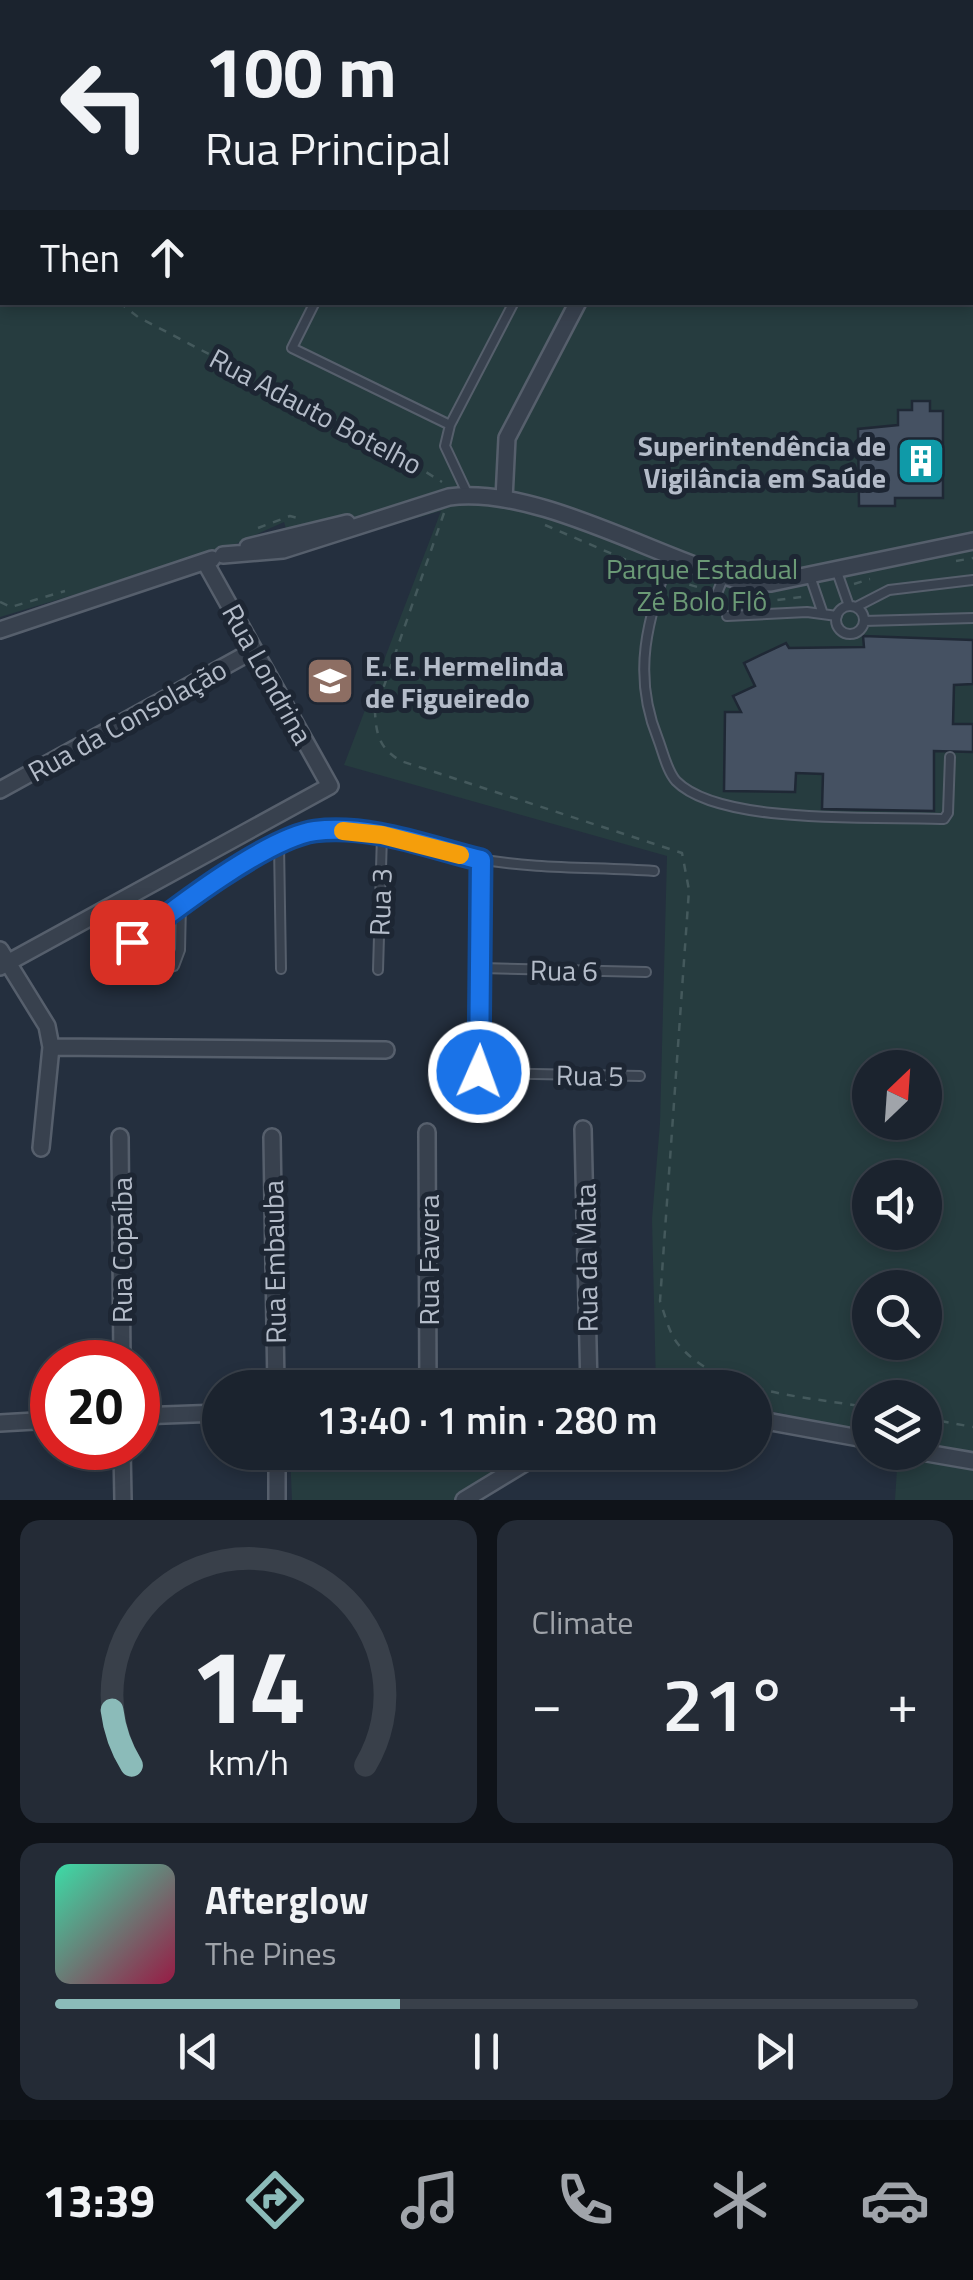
<!DOCTYPE html>
<html lang="en">
<head>
<meta charset="utf-8">
<style>
  body { margin:0; font-family:"Titillium Web",sans-serif; background:#242b36; color:#f1f3f6; height:100vh; display:flex; flex-direction:column; font-size:38px; white-space:nowrap }
  * { box-sizing:border-box; margin:0 }
  p { font-size:32px; color:#a0a4aa }
  .icon { flex:none; width:55px; height:55px; fill:none; stroke:currentColor; stroke-width:2; stroke-linecap:round; stroke-linejoin:round }
  .map { position:relative; height:1500px; overflow:hidden }
  .sheet { display:flex; flex-direction:column; gap:20px; padding:20px; background:#0f1319; flex:1 }
  .sheet>* { flex:none }
  .guide { position:absolute; left:0px; top:0px; width:975px; height:305px; box-shadow:0 5px 15px #0003,0 0 0 2px #39404a; background:#1b232e; color:#f1f3f6; overflow:hidden }
  .needle { width:65px; rotate:25deg }
  .buttons { position:absolute; left:852px; top:1050px; display:grid; gap:20px }
  .buttons a { display:grid; place-items:center; width:90px; height:90px; border-radius:50%; background:#1b232e; box-shadow:0 5px 15px #0003,0 0 0 2px #39404a; font-size:50px }
  .speed { position:absolute; left:30px; top:1340px; display:flex; gap:20px; font-size:50px; font-weight:700; text-align:center }
  .speed>* { display:grid; place-content:center; width:130px; height:130px; border-radius:50%; background:#1b232e; box-shadow:0 5px 15px #0003,0 0 0 2px #39404a; line-height:1 }
  .speed .limit { border:15px solid #d22; background:#fff; color:#111 }
  .pin { position:absolute; display:grid; place-items:center; width:85px; height:85px; color:#fff; margin:-42px; border-radius:20px; box-shadow:0 5px 15px #0006 }
  .me { position:absolute; width:110px; margin:-55px; rotate:2deg; stroke-linejoin:round; filter:drop-shadow(0 0 8px #0008) }
  .turn { display:flex; align-items:center; gap:35px; height:210px; padding:0 40px; font-size:45px }
  .turn .icon { width:130px; height:130px; stroke-width:2.5 }
  .turn b { display:block; font-size:70px; line-height:85px }
  .then { display:flex; align-items:center; height:95px; padding:0 40px; background:#0003; gap:20px; font-size:38px }
  .big { font-size:75px; font-weight:600; line-height:1.1 }
  .sheet .tile { flex:1; display:flex; flex-direction:column; justify-content:center; gap:15px; min-width:0; padding:0 35px; border-radius:20px; background:#242b36 }
  .sheet .dial { align-items:center; gap:0 }
  .dial svg { height:260px; overflow:visible; fill:none; stroke:#39404a; stroke-width:7; stroke-linecap:round; text-anchor:middle }
  .dial text { fill:#f1f3f6; stroke:none }
  .song { display:flex; align-items:center; gap:30px }
  .cover { width:120px; height:120px; border-radius:15px; background:linear-gradient(135deg,hsl(160 70% 55%),hsl(340 70% 35%)) }
  .played { height:10px; border-radius:5px; background:linear-gradient(90deg,#8bbbb9 40%,#39404a 40%) }
  .keys { display:flex; justify-content:space-around; direction:ltr }
  .heat { display:flex; justify-content:space-between; align-items:center; font-size:55px; direction:ltr }
  .sheet .tiles { flex:1; display:grid; gap:20px; grid-template-columns:1fr 1fr }
  .tile:last-child { grid-column:span 2 }
  .trip { position:absolute; left:202px; top:1370px; width:570px; height:100px; border-radius:50px; background:#1b232e; box-shadow:0 5px 15px #0003,0 0 0 2px #39404a; font-weight:600; line-height:100px; text-align:center }
  .dock { display:flex; height:160px; justify-content:space-around; align-items:center; background:#0b0e12; color:#a0a4aa }
  .dock .icon { width:70px; height:70px }
  .dock .selected { color:#8bbbb9 }
  .dock b { font-size:45px; color:#f1f3f6 }
  .map>svg:first-child { display:block }
  .green { fill:#263c3f; fill-rule:evenodd }
  .building { fill:#455162; stroke:#1f2835; stroke-width:2.5 }
  .lines { fill:none; stroke-linecap:round; stroke-linejoin:round }
  .service-casing { stroke:#565f6c; stroke-width:12 }
  .minor-casing { stroke:#565f6c; stroke-width:20 }
  .path { stroke:#44595c; stroke-width:2.5; stroke-dasharray:8 8; stroke-linecap:butt }
  .service { stroke:#38414e; stroke-width:8 }
  .minor { stroke:#38414e; stroke-width:15 }
  .route-casing { stroke:#114b97; stroke-width:25 }
  .route { stroke:#1a73e8; stroke-width:18 }
  .slow { stroke:#f59e0b; stroke-width:18 }
  .labels { text-anchor:middle; dominant-baseline:central; stroke-width:10; stroke-linejoin:round; paint-order:stroke }
  .street-label { font-size:28px; fill:#b4bcc9; stroke:#1d2633 }
  .poi-label { font-size:28px; font-weight:bold; fill:#b4bcc9; stroke:#1d2633; text-anchor:end }
  .park-label { font-size:28px; fill:#6b9a76; stroke:#1d2633 }
</style>
</head>
<body>
<div class="map">
<svg width="973" height="1500" viewBox="0 0 973 1500">
  <rect width="100%" height="100%" fill="#242f3e"/>
  <path class="green" d="M0 0H955L2 2V302H972L973 36V1500H895L898 1453 925 1452V1398H870V1432L755 1408V1388L656 1387 652 1219 660 1123 667 856 344 765 441 511 293 553 284 522 220 551 0 617ZM870 1068H925V1122H870ZM870 1178H925V1232H870ZM870 1288H925V1342H870Z
    M290 1453H530L455 1500H292Z"/>
  <path class="building" d="M912 401H930V411H943V498H895V506H859L858 429 898 425V410H912Z
    M863 636 973 640V684L954 685 953 724H973V752L934 751V811L822 809 823 774 796 773 795 792 724 791 725 712H741L733 696 755 686 744 663 786 643 789 648 864 647Z"/>
  <g class="lines">
    <g class="service-casing">
      <path id="service" d="M315 302 292 348 450 425
        M468 495 445 446 450 425 514 302
        M670 555C648 621 631 672 658 739 663 752 667 771 676 781 720 826 880 816 944 819L948 813 950 757
        M836 569 849 606
        M810 576 823 614
        M714 601 724 576
        M836 620a14 14 0 1 1 28 0a14 14 0 1 1-28 0Z
        M856 607 889 590 973 580
        M727 616 807 612 837 616
        M864 621 973 618
        M279 844 281 969
        M481 860 479 1073 640 1076
        M112 908 153 970 174 966 180 950 181 903
        M131 942C172 910 264 839 314 831 369 822 425 849 479 859 535 869 597 867 654 871
        M481 968 646 972
        M378 970 382 835"/>
    </g>
    <g class="minor-casing">
      <path id="minor" d="M504 499 507 438 578 302
        M248 547 347 523
        M223 555 283 550 449 497C536 485 659 559 744 582L771 583 973 541
        M0 630 212 559
        M0 790 254 650
        M0 950 47 1026 51 1047 41 1148
        M0 967 330 786 205 562
        M51 1047 386 1050
        M583 1129 589 1388
        M427 1132 428 1388
        M120 1137 122 1362
        M272 1137 276 1388
        M138 1416 220 1413
        M755 1419 870 1440
        M0 1423 52 1420
        M122 1448 123 1500
        M277 1452V1500
        M921 1452 973 1461
        M464 1500 543 1452"/>
    </g>
    <path class="path" d="M649 0 650 2
      M708 0 713 2
      M416 2 431 0
      M459 2V0
      M972 49 973 48
      M0 237 2 238
      M119 302 138 317 381 444 442 482
      M444 513 375 712C376 735 380 749 401 761L682 853 689 890 660 1301C665 1315 669 1333 678 1344 720 1395 809 1396 870 1408
      M545 525 652 571
      M258 528 290 516 298 518
      M956 561 973 558
      M674 580 704 589
      M854 584 870 579
      M746 598 763 602 808 596
      M0 602 11 607 65 591
      M925 1418 973 1427"/>
    <use href="#service" class="service"/>
    <use href="#minor" class="minor"/>
  </g>
  <g class="lines">
    <g class="route-casing">
      <path id="route" d="M132 942C172 911 266 838 315 831 370 824 428 847 481 860L479 1072"/>
    </g>
    <use href="#route" class="route"/>
    <path class="slow" d="M343 831 382 835 460 855"/>
  </g>
  <defs>
    <g id="building-square" transform="scale(2.5)"><rect x="-9" y="-9" width="18" height="18" rx="4" fill="#0f9aa8" stroke="#1d2633"/><path d="M-4-6H4V6H1V3H-1V6H-4ZM-2.5-4.3h1.7v1.8h-1.7ZM.8-4.3h1.7v1.8H.8ZM-2.5-1h1.7V.8h-1.7ZM.8-1h1.7V.8H.8Z" fill="#fff"/></g>
    <g id="school-square" transform="scale(2.5)"><rect x="-9" y="-9" width="18" height="18" rx="4" fill="#8d6e63" stroke="#1d2633"/><path d="M0-5L7-2L0 1L-7-2ZM-4 1L0 2.5L4 1V4Q0 6-4 4Z" fill="#fff"/></g>
  </defs>
  <g fill-rule="evenodd">
    <use href="#building-square" x="921" y="461"/>
    <use href="#school-square" x="330" y="681"/>
  </g>
  <g class="labels">
    <g class="street-label">
      <text transform="translate(316 411) rotate(28)">Rua Adauto Botelho</text>
      <text transform="translate(268 674) rotate(61)">Rua Londrina</text>
      <text transform="translate(127 720) rotate(-29)">Rua da Consolação</text>
      <text transform="translate(380 902) rotate(-88)">Rua 3</text>
      <text transform="translate(564 970) rotate(1)">Rua 6</text>
      <text transform="translate(590 1075) rotate(1)">Rua 5</text>
      <text transform="translate(121 1250) rotate(-90)">Rua Copaíba</text>
      <text transform="translate(586 1258) rotate(-91)">Rua da Mata</text>
      <text transform="translate(428 1260) rotate(-90)">Rua Favera</text>
      <text transform="translate(274 1262) rotate(-91)">Rua Embauba</text>
    </g>
    <g class="poi-label">
      <text x="886" y="445">Superintendência de<tspan x="886" dy="32">Vigilância em Saúde</tspan></text>
      <text x="365" y="665" text-anchor="start">E. E. Hermelinda<tspan x="365" dy="32">de Figueiredo</tspan></text>
    </g>
    <g class="park-label">
      <text x="702" y="568">Parque Estadual<tspan x="702" dy="32">Zé Bolo Flô</tspan></text>
    </g>
  </g>
</svg>
<div class="buttons">
<a><svg class="needle" viewBox="-14 -14 28 28"><path d="M0-13l5 13h-10z" fill="#e53935"/><path d="M0 13l5-13h-10z" fill="#a0a4aa"/></svg></a>
<a><svg class="icon" aria-label="sound" viewBox="0 0 24 24"><path d="M4 9h4l5-4v14l-5-4H4zM17 9q2 3 0 6"/></svg></a>
<a><svg class="icon" aria-label="search" viewBox="0 0 24 24"><circle cx="10" cy="10" r="6"/><path d="M15 15l6 6"/></svg></a>
<a><svg class="icon" aria-label="layers" viewBox="0 0 24 24"><path d="M12 4l9 5-9 5-9-5zM3 14l9 5 9-5"/></svg></a>
</div>
<div class="speed"><div class="limit">20</div></div>
<div class="pin" style="left:132px;top:942px;background:#d93025"><svg class="icon" aria-label="arrive" viewBox="0 0 24 24"><path d="M6 21V4h12l-3 4 3 4H6"/></svg></div>
<svg class="me" style="left:479px;top:1072px" viewBox="-20 -20 40 40"><circle r="17" fill="#1a73e8" stroke="#fff" stroke-width="3"/><path d="M0-11L8 9 0 5-8 9z" fill="#fff"/></svg>
<div class="trip">13:40 · 1 min · 280 m</div>
<div class="guide">
<div class="turn"><svg class="icon" aria-label="left" viewBox="0 0 24 24"><path d="M17 20v-9H6M10 6l-5 5 5 5"/></svg><div><b>100 m</b>Rua Principal</div></div>
<div class="then">Then<svg class="icon" aria-label="ahead" viewBox="0 0 24 24"><path d="M12 20V5M6 11l6-6 6 6"/></svg></div>
</div>
</div>
<section class="sheet">
<div class="tiles">
<div class="tile dial"><svg viewBox="0 0 100 80">
<path d="M14 69A42 42 0 1 1 86 69"/>
<path d="M14 69A42 42 0 0 1 8 52" stroke="#8bbbb9"/>
<text x="50" y="56" font-size="32" font-weight="700">14</text>
<text x="50" y="72" font-size="11">km/h</text>
</svg></div>
<div class="tile"><p>Climate</p>
<div class="heat"><a>−</a><b class="big">21°</b><a>+</a></div>
</div>
<div class="tile">
<div class="song"><i class="cover"></i><div><b>Afterglow</b><p>The Pines</p></div></div>
<div class="played"></div>
<div class="keys"><svg class="icon" aria-label="previous" viewBox="0 0 24 24"><path d="M18 5L8 12l10 7zM5 5v14"/></svg><svg class="icon" aria-label="pause" viewBox="0 0 24 24"><path d="M8 5v14M16 5v14"/></svg><svg class="icon" aria-label="next" viewBox="0 0 24 24"><path d="M6 5l10 7-10 7zM19 5v14"/></svg></div>
</div>
</div>
</section>
<nav class="dock">
<b>13:39</b>
<svg class="icon selected" aria-label="directions" viewBox="0 0 24 24"><path d="M12 3l9 9-9 9-9-9zM9 14v-3h6M13 9l2 2-2 2"/></svg>
<svg class="icon" aria-label="music" viewBox="0 0 24 24"><path d="M9 18V5l10-2v13"/><circle cx="6" cy="18" r="3"/><circle cx="16" cy="16" r="3"/></svg>
<svg class="icon" aria-label="phone" viewBox="0 0 24 24"><path d="M5 4h4l2 5-3 2q2 4 5 5l2-3 5 2v4C11 20 4 13 5 4z"/></svg>
<svg class="icon" aria-label="climate" viewBox="0 0 24 24"><path d="M12 3v18M4 7l16 10M4 17L20 7"/></svg>
<svg class="icon" aria-label="car" viewBox="0 0 24 24"><path d="M5 17H2v-5l4-1 3-4h7l3 4 3 1v5h-3M9 17h6M6 11h13"/><circle cx="7" cy="17" r="2"/><circle cx="17" cy="17" r="2"/></svg>
</nav>
</body>
</html>
